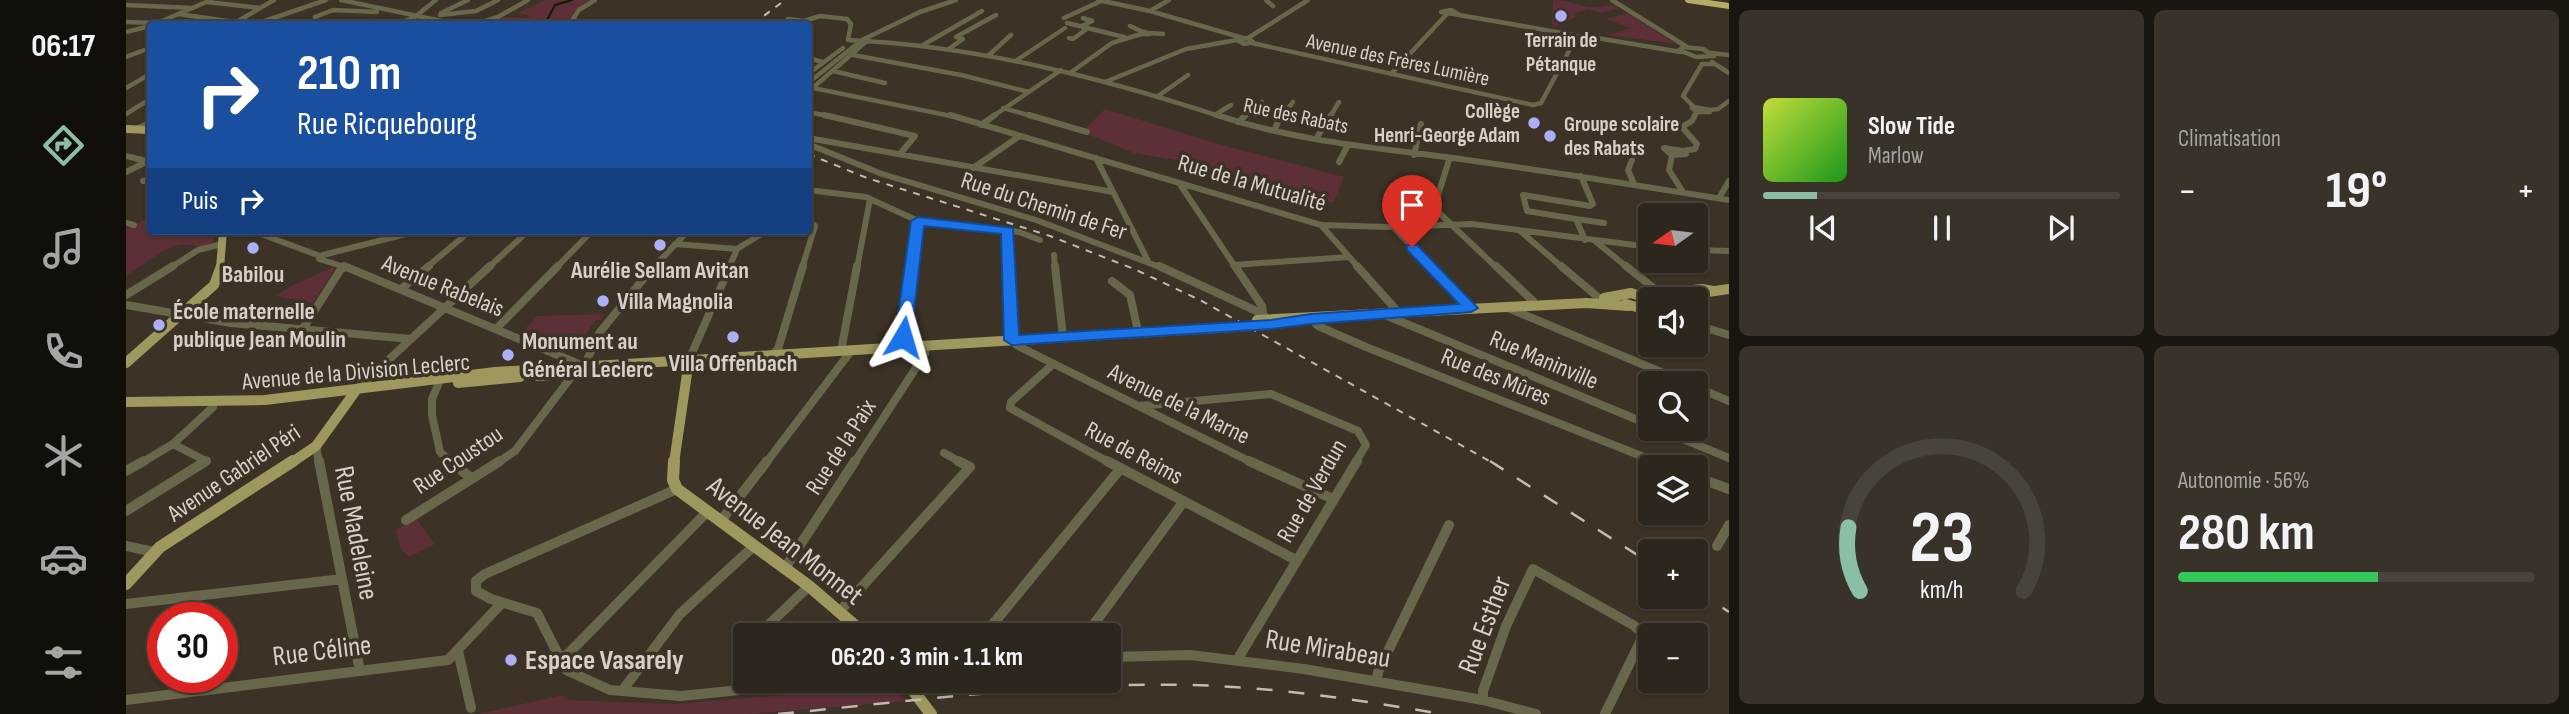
<!DOCTYPE html>
<html lang="fr">
<head>
<meta charset="utf-8">
<style>
  body { margin:0; font-family:"Sofia Sans Condensed",sans-serif; background:#393229; color:#f1f3f6; height:100vh; display:flex; flex-direction:column; font-size:26px; white-space:nowrap }
  * { box-sizing:border-box; margin:0 }
  p { font-size:23px; color:#a7a5a3 }
  .icon { flex:none; width:38px; height:38px; fill:none; stroke:currentColor; stroke-width:2; stroke-linecap:round; stroke-linejoin:round }
  .map { position:relative; flex:1; overflow:hidden }
  .details { display:flex; flex-direction:column; gap:10px; padding:10px; background:#19150f; width:840px }
  .details>* { flex:none }
  .guide { position:absolute; left:21px; top:21px; width:665px; height:214px; border-radius:7px; box-shadow:0 2px 5px #0004,0 0 0 2px #48433b; background:#1a4fa0; color:#fff; overflow:hidden }
  .needle { width:46px; rotate:256deg }
  .tools { position:absolute; left:1512px; top:203px; display:grid; gap:14px }
  .tools a { display:grid; place-items:center; width:70px; height:70px; border-radius:7px; background:#2d261c; box-shadow:0 2px 5px #0004,0 0 0 2px #48433b; font-size:35px }
  .speed { position:absolute; left:21px; top:602px; display:flex; gap:14px; font-size:35px; font-weight:700; text-align:center }
  .speed>* { display:grid; place-content:center; width:91px; height:91px; border-radius:50%; background:#2d261c; box-shadow:0 2px 5px #0004,0 0 0 2px #48433b; line-height:1 }
  .speed .limit { border:10px solid #d22; background:#fff; color:#111 }
  .pin { position:absolute; display:grid; place-items:center; width:60px; height:60px; color:#fff; margin:-72px -30px; border-radius:50% 50% 50% 0; rotate:-45deg; box-shadow:0 0 7px #0007 }
  .pin .icon { rotate:45deg }
  .me { position:absolute; width:77px; margin:-38px; rotate:7deg; stroke-linejoin:round; filter:drop-shadow(0 0 5px #0008) }
  .turn { display:flex; align-items:center; gap:24px; height:147px; padding:0 35px; font-size:32px }
  .turn .icon { width:91px; height:91px; stroke-width:2.5 }
  .turn b { display:block; font-size:49px; line-height:60px }
  .then { display:flex; align-items:center; height:66px; padding:0 35px; background:#0003; gap:14px; font-size:26px }
  .big { font-size:52px; font-weight:700; line-height:1.1 }
  .details .card { flex:1; display:flex; flex-direction:column; justify-content:center; gap:10px; min-width:0; padding:0 24px; border-radius:10px; background:#393229 }
  .details .dial { align-items:center; gap:0 }
  .dial svg { height:182px; overflow:visible; fill:none; stroke:#48433b; stroke-width:7; stroke-linecap:round; text-anchor:middle }
  .dial text { fill:#f1f3f6; stroke:none }
  .song { display:flex; align-items:center; gap:21px }
  .cover { width:84px; height:84px; border-radius:10px; background:linear-gradient(135deg,hsl(70 70% 55%),hsl(120 70% 35%)) }
  .played { height:7px; border-radius:4px; background:linear-gradient(90deg,#8abfa5 15%,#48433b 15%) }
  .keys { display:flex; justify-content:space-around; direction:ltr }
  .heat { display:flex; justify-content:space-between; align-items:center; font-size:38px; direction:ltr }
  .charge { height:10px; border-radius:5px; background:linear-gradient(90deg,#34c759 56%,#48433b 0) }
  .details .tiles { flex:1; display:grid; gap:10px; grid-template-columns:repeat(2,1fr) }
  .trip { position:absolute; left:607px; top:623px; width:388px; height:70px; border-radius:7px; background:#2d261c; box-shadow:0 2px 5px #0004,0 0 0 2px #48433b; font-weight:700; line-height:70px; text-align:center }
  main { display:flex; flex:1; min-height:0 }
  .tab-bar { display:flex; flex-direction:column; width:126px; justify-content:space-around; align-items:center; background:#120f0b; color:#a7a5a3 }
  .tab-bar .icon { width:49px; height:49px }
  .tab-bar .active { color:#8abfa5 }
  .tab-bar b { font-size:32px; color:#f1f3f6 }
  .map>svg:first-child { display:block }
  .green { fill:#5c3036 }
  .lines { fill:none; stroke-linecap:round; stroke-linejoin:round }
  .stream { stroke:#0e1d02; stroke-width:2 }
  .minor-far3 { stroke:#69674b; stroke-width:4.5 }
  .minor-far2 { stroke:#69674b; stroke-width:6 }
  .minor-far1 { stroke:#69674b; stroke-width:8 }
  .minor { stroke:#69674b; stroke-width:10 }
  .major-far2 { stroke:#9e985f; stroke-width:8 }
  .major-far1 { stroke:#9e985f; stroke-width:10 }
  .major { stroke:#9e985f; stroke-width:12 }
  .highway { stroke:#b3ab66; stroke-width:6 }
  .rail-far1 { stroke:#c1bbb2; stroke-width:2; stroke-dasharray:7 7; stroke-linecap:butt }
  .rail { stroke:#c1bbb2; stroke-width:2.5; stroke-dasharray:16 16; stroke-linecap:butt }
  .major-bridge { stroke:#9e985f; stroke-width:10 }
  .route { fill:#1a73e8; stroke:#114b97; stroke-width:2 }
  .poi-dot { fill:#adaffb; stroke:#3c3225; stroke-width:2.5 }
  .labels { text-anchor:middle; dominant-baseline:central; stroke-width:7; stroke-linejoin:round; paint-order:stroke }
  .far-poi-label { font-size:21px; font-weight:bold; fill:#d6d0c8; stroke:#3c3225 }
  .far-street-label { font-size:21px; fill:#d6d0c8; stroke:#3c3225 }
  .street-label { font-size:24px; fill:#d6d0c8; stroke:#3c3225 }
  .poi-label { font-size:24px; font-weight:bold; fill:#d6d0c8; stroke:#3c3225 }
  .near-street-label { font-size:28px; fill:#d6d0c8; stroke:#3c3225 }
  .near-poi-label { font-size:28px; font-weight:bold; fill:#d6d0c8; stroke:#3c3225; text-anchor:start }
</style>
</head>
<body>
<main>
<nav class="tab-bar">
<b>06:17</b>
<svg class="icon active" aria-label="directions" viewBox="0 0 24 24"><path d="M12 3l9 9-9 9-9-9zM9 14v-3h6M13 9l2 2-2 2"/></svg>
<svg class="icon" aria-label="music" viewBox="0 0 24 24"><path d="M9 18V5l10-2v13"/><circle cx="6" cy="18" r="3"/><circle cx="16" cy="16" r="3"/></svg>
<svg class="icon" aria-label="phone" viewBox="0 0 24 24"><path d="M5 4h4l2 5-3 2q2 4 5 5l2-3 5 2v4C11 20 4 13 5 4z"/></svg>
<svg class="icon" aria-label="climate" viewBox="0 0 24 24"><path d="M12 3v18M4 7l16 10M4 17L20 7"/></svg>
<svg class="icon" aria-label="car" viewBox="0 0 24 24"><path d="M5 17H2v-5l4-1 3-4h7l3 4 3 1v5h-3M9 17h6M6 11h13"/><circle cx="7" cy="17" r="2"/><circle cx="17" cy="17" r="2"/></svg>
<svg class="icon" aria-label="filters" viewBox="0 0 24 24"><path d="M4 7h16M4 17h16"/><circle cx="9" cy="7" r="2"/><circle cx="15" cy="17" r="2"/></svg>
</nav>
<div class="map">
<svg width="1603" height="714" viewBox="0 0 1603 714">
  <rect width="100%" height="100%" fill="#3c3225"/>
  <path class="green" d="M419 0H464L450 11 445 22 414 19 443 24H355L381 17 402 18 404 16 391 13Z
    M1427 0C1446 0 1458 9 1473 7 1481 6 1485 3 1494 8L1476 13 1462 9 1447 14 1452 16 1429 26 1426 25Z
    M1501 13 1549 43 1552 44 1489 36 1472 30 1487 34 1504 28 1480 19Z
    M979 109 1096 145 1218 177 1208 202 1193 201 1055 161 1008 153 964 135 961 127Z
    M24 217V231H88L87 242C72 251 67 243 54 245 36 248 16 266 0 276V229Z
    M205 268 209 269 187 303 149 296 165 286Z
    M480 314 475 320H470L451 346 441 347 399 329 411 316Z
    M290 518 309 544 283 557 275 550 270 530Z
    M766 686 781 701 624 714H352L437 695 440 700 547 704Z"/>
  <g class="lines">
    <path class="stream" d="M421 20 429 5 446 0"/>
    <path class="minor-far3" d="M215 0 330 24
      M972 0 1024 11 1117 38
      M1140 0 1147 6
      M1486 0 1561 47
      M81 2 134 8
      M0 5 67 8
      M1325 10 1334 15 1315 12Z
      M1024 11 1043 0
      M315 13 342 0
      M52 14 109 22
      M314 15 350 11 372 0
      M1333 15 1448 35
      M290 16 310 0
      M189 17 207 10 251 12
      M938 18 975 1
      M662 19 678 21 694 16 721 19 725 24 722 40
      M0 22 32 23
      M941 23 998 37
      M29 24 85 0
      M107 24 148 0
      M130 24 200 0
      M203 24 246 21
      M272 24 291 16
      M350 24 372 17 402 0
      M457 24 447 19 453 10 469 0
      M956 26 966 21 957 18
      M1004 26 1017 32
      M0 32 24 26
      M1018 32 1024 34H1015Z
      M1024 33 1037 34
      M1459 36 1555 52
      M943 38 947 39 962 28
      M1122 38 1182 0
      M1122 38 1127 42 1118 44 1111 40Z
      M722 40C850 46 974 77 1096 117
      M1126 43 1407 105 1415 103 1451 36
      M797 45 856 11
      M1557 47 1577 49 1588 56 1570 57 1553 50Z
      M824 48 837 39 830 37 870 15
      M1585 53 1603 55
      M727 55 835 75 903 92
      M863 55 885 35
      M0 57 24 48
      M682 58 697 62
      M891 60 939 28
      M1586 62 1603 73
      M707 71 759 83
      M944 73 986 43 1015 34
      M682 74 717 48
      M1265 74 1320 15
      M979 82 1060 49 1111 40
      M682 83 736 40 794 12 830 0
      M0 88 24 74
      M687 88 830 117
      M682 92 742 40
      M1032 96 1062 75
      M1568 107 1557 96 1576 64H1589
      M1568 107 1584 110V112H1571L1566 108Z
      M877 108 909 117
      M1584 110 1592 109 1603 101
      M682 112 707 117
      M0 114 24 99
      M1089 115 1105 105
      M866 117 935 70
      M1118 117 1136 102
      M1155 117 1167 102
      M1204 117 1213 102
      M1568 117 1571 112"/>
    <path class="minor-far2" d="M698 115 789 136 774 154
      M824 115 1195 225 1262 227 1346 224 1524 247
      M903 115 961 132
      M1091 115C1165 140 1243 147 1320 157 1414 170 1509 185 1603 200
      M1112 122 1120 115
      M855 125 869 115
      M10 129 24 123
      M1148 131 1155 115
      M682 138 987 192
      M1190 139 1205 115
      M682 144 756 174 910 220 1036 268
      M1538 148 1557 151 1560 154 1546 155Z
      M1557 151 1569 149 1571 144 1556 127 1566 121 1569 115
      M1288 155 1295 124
      M1546 155 1543 170 1557 192
      M0 156 24 162
      M970 158 1022 261
      M1323 160 1308 208 1371 268
      M1506 160 1502 170 1508 184
      M1213 162 1222 145
      M847 168 892 137
      M0 172 22 161
      M1455 176 1467 204 1464 206 1397 195 1401 211 1450 219 1459 240
      M17 181 24 179
      M1053 183 1110 268
      M682 190 740 197 792 221 893 232 914 240
      M1593 198 1603 181
      M1450 219 1478 223
      M0 223 8 225
      M1195 225 1233 268
      M1267 227 1306 268
      M1393 230 1437 268
      M127 231 194 256 193 259 222 268
      M882 231 883 268
      M1469 241 1502 268
      M549 244 611 249 603 268
      M611 249 640 231
      M1570 250 1603 251
      M197 255 292 231
      M928 255 929 268
      M1107 265 1223 257
      M44 268 72 250 96 244
      M300 268 344 231
      M362 268 402 231
      M430 268 466 231
      M527 268 562 231
      M676 268 689 226 682 221
      M731 268 744 199
      M786 268 792 221"/>
    <path class="minor-far1" d="M218 266 458 366
      M883 266 885 340 892 346 1127 463
      M929 266 937 337
      M1033 266 1137 314
      M1109 266 1136 306 1137 314 1145 325
      M1231 266 1273 313
      M1304 266 1345 308
      M1370 266 1407 301 1400 305
      M1435 266 1473 298
      M1500 266 1535 294
      M986 281 1004 295 1012 331
      M275 289 303 266
      M0 295 47 266
      M0 305 105 323 285 339
      M1382 308 1561 383
      M1259 315 1524 425
      M1185 319 1192 326 1240 347 1533 463
      M1570 325 1603 335
      M371 328 432 266
      M176 330 215 269 220 267
      M776 347 786 266
      M715 351 731 266
      M648 353 652 349 677 266
      M563 360 604 266
      M926 365 885 402 884 408 984 463
      M458 366 474 332 528 266
      M315 378 306 399V415L314 452 327 463
      M1570 387 1603 401
      M231 389 364 266
      M1013 406 1145 394 1232 431 1240 445 1229 463
      M1533 429 1603 458
      M47 444 80 461 78 463
      M190 446 193 463
      M818 453 836 463
      M15 463 47 444 87 407
      M371 463 389 451 449 372
      M640 463 725 351
      M728 463 799 354 800 346"/>
    <path class="minor" d="M193 461 234 671
      M324 461 345 478
      M981 461 1170 560
      M1123 461 1207 499
      M1528 461 1544 467
      M0 471 18 461
      M1570 477 1603 489
      M551 489 359 574 350 581V591L365 599 411 613 440 670 484 690 555 696 703 681
      M0 511 80 461
      M280 520 374 461
      M594 522 641 461
      M0 546 28 552
      M1591 546 1603 525
      M659 568 729 461
      M0 604 216 579
      M714 611 844 467 832 461
      M632 635 683 586
      M858 635 995 468
      M960 635 1058 501
      M332 651 345 708
      M613 654 620 648
      M984 657 1064 655 1178 669 1357 700 1410 714
      M434 658 443 653 581 512
      M1111 660 1231 461
      M1251 681 1252 672 1323 525
      M496 691 554 614 627 547
      M0 700 322 660 374 605
      M1357 700V691L1380 626 1407 569 1507 625 1518 634 1479 714"/>
    <path class="major-far2" d="M0 129 24 130
      M94 268 97 231"/>
    <path class="major-far1" d="M1582 292 1603 289
      M1518 295 1576 289 1587 291
      M1478 298 1505 293 1524 299
      M1500 304 1524 311
      M1131 320 1460 303 1503 306
      M0 363 88 285 95 266
      M587 365 631 360
      M412 376 481 371
      M332 383 394 377
      M0 402 139 400 369 372 1107 327
      M165 463 190 446 231 389
      M548 463 563 360"/>
    <path class="major" d="M548 461 547 480 551 489 683 586 740 635
      M0 584 34 547 167 461
      M780 681 805 714"/>
    <path class="highway" d="M1562 0 1603 6"/>
    <path class="rail-far1" d="M627 24 659 0
      M682 154 741 178 924 236 1008 269 1074 300 1367 463"/>
    <path class="rail" d="M1364 461 1524 563
      M1570 590 1603 612
      M652 714C789 701 926 682 1064 685 1149 687 1233 700 1316 714"/>
    <path class="major-bridge" d="M1107 327 1138 325"/>
  </g>
  <path class="route" d="M792 217 887 228 893 335 1145 320 1185 314 1333 304 1281 250V245H1291L1352 308 1345 312 1185 324 1145 329 886 345 878 340 875 234 798 226 785 337 777 342 769 337 785 221Z"/>
  <g class="poi-dot">
    <circle cx="1435" cy="16" r="7"/>
    <circle cx="1408" cy="123" r="7"/>
    <circle cx="1424" cy="136" r="7"/>
    <circle cx="534" cy="245" r="7"/>
    <circle cx="127" cy="248" r="7"/>
    <circle cx="477" cy="301" r="7"/>
    <circle cx="33" cy="325" r="7"/>
    <circle cx="607" cy="337" r="7"/>
    <circle cx="382" cy="355" r="7"/>
    <circle cx="385" cy="660" r="7"/>
  </g>
  <g class="labels">
    <g class="far-poi-label">
      <text x="1435" y="40">Terrain de<tspan x="1435" dy="24">Pétanque</tspan></text>
      <text x="1394" y="111" text-anchor="end">Collège<tspan x="1394" dy="24">Henri-George Adam</tspan></text>
      <text x="1438" y="124" text-anchor="start">Groupe scolaire<tspan x="1438" dy="24">des Rabats</tspan></text>
    </g>
    <g class="far-street-label">
      <text transform="translate(1272 60) rotate(12)">Avenue des Frères Lumière</text>
      <text transform="translate(1170 116) rotate(12)">Rue des Rabats</text>
    </g>
    <g class="street-label">
      <text transform="translate(1126 183) rotate(16)">Rue de la Mutualité</text>
      <text transform="translate(918 206) rotate(18)">Rue du Chemin de Fer</text>
      <text transform="translate(317 286) rotate(22)">Avenue Rabelais</text>
      <text transform="translate(1418 360) rotate(23)">Rue Maninville</text>
      <text transform="translate(230 372) rotate(-5)">Avenue de la Division Leclerc</text>
      <text transform="translate(1370 377) rotate(22)">Rue des Mûres</text>
      <text transform="translate(1053 404) rotate(26)">Avenue de la Marne</text>
      <text transform="translate(715 447) rotate(-57)">Rue de la Paix</text>
      <text transform="translate(1008 453) rotate(28)">Rue de Reims</text>
      <text transform="translate(332 460) rotate(-34)">Rue Coustou</text>
      <text transform="translate(108 473) rotate(-34)">Avenue Gabriel Péri</text>
      <text transform="translate(1186 491) rotate(-60)">Rue de Verdun</text>
    </g>
    <g class="poi-label">
      <text x="534" y="270">Aurélie Sellam Avitan</text>
      <text x="127" y="274">Babilou</text>
      <text x="491" y="301" text-anchor="start">Villa Magnolia</text>
      <text x="47" y="311" text-anchor="start">École maternelle<tspan x="47" dy="28">publique Jean Moulin</tspan></text>
      <text x="396" y="341" text-anchor="start">Monument au<tspan x="396" dy="28">Général Leclerc</tspan></text>
      <text x="607" y="363">Villa Offenbach</text>
    </g>
    <g class="near-street-label">
      <text transform="translate(230 533) rotate(79)">Rue Madeleine</text>
      <text transform="translate(659 541) rotate(38)">Avenue Jean Monnet</text>
      <text transform="translate(1359 625) rotate(-69)">Rue Esther</text>
      <text transform="translate(1202 649) rotate(9)">Rue Mirabeau</text>
      <text transform="translate(196 651) rotate(-7)">Rue Céline</text>
    </g>
    <g class="near-poi-label">
      <text x="399" y="660">Espace Vasarely</text>
    </g>
  </g>
</svg>
<div class="tools">
<a><svg class="needle" viewBox="-14 -14 28 28"><path d="M0-13l5 13h-10z" fill="#e53935"/><path d="M0 13l5-13h-10z" fill="#a7a5a3"/></svg></a>
<a><svg class="icon" aria-label="sound" viewBox="0 0 24 24"><path d="M4 9h4l5-4v14l-5-4H4zM17 9q2 3 0 6"/></svg></a>
<a><svg class="icon" aria-label="search" viewBox="0 0 24 24"><circle cx="10" cy="10" r="6"/><path d="M15 15l6 6"/></svg></a>
<a><svg class="icon" aria-label="layers" viewBox="0 0 24 24"><path d="M12 4l9 5-9 5-9-5zM3 14l9 5 9-5"/></svg></a>
<a>+</a>
<a>−</a>
</div>
<div class="speed"><div class="limit">30</div></div>
<div class="pin" style="left:1286px;top:247px;background:#d93025"><svg class="icon" aria-label="arrive" viewBox="0 0 24 24"><path d="M6 21V4h12l-3 4 3 4H6"/></svg></div>
<svg class="me" style="left:777px;top:337px" viewBox="-20 -20 40 40"><path d="M0-17L14 15 0 8-14 15z" fill="#1a73e8" stroke="#fff" stroke-width="4"/></svg>
<div class="trip">06:20 · 3 min · 1.1 km</div>
<div class="guide">
<div class="turn"><svg class="icon" aria-label="right" viewBox="0 0 24 24"><path d="M7 20v-9h11M14 6l5 5-5 5"/></svg><div><b>210 m</b>Rue Ricquebourg</div></div>
<div class="then">Puis<svg class="icon" aria-label="right" viewBox="0 0 24 24"><path d="M7 20v-9h11M14 6l5 5-5 5"/></svg></div>
</div>
</div>
<section class="details">
<div class="tiles">
<div class="card">
<div class="song"><i class="cover"></i><div><b>Slow Tide</b><p>Marlow</p></div></div>
<div class="played"></div>
<div class="keys"><svg class="icon" aria-label="previous" viewBox="0 0 24 24"><path d="M18 5L8 12l10 7zM5 5v14"/></svg><svg class="icon" aria-label="pause" viewBox="0 0 24 24"><path d="M8 5v14M16 5v14"/></svg><svg class="icon" aria-label="next" viewBox="0 0 24 24"><path d="M6 5l10 7-10 7zM19 5v14"/></svg></div>
</div>
<div class="card"><p>Climatisation</p>
<div class="heat"><a>−</a><b class="big">19°</b><a>+</a></div>
</div>
<div class="card dial"><svg viewBox="0 0 100 80">
<path d="M14 69A42 42 0 1 1 86 69"/>
<path d="M14 69A42 42 0 0 1 9 41" stroke="#8abfa5"/>
<text x="50" y="56" font-size="32" font-weight="700">23</text>
<text x="50" y="72" font-size="11">km/h</text>
</svg></div>
<div class="card"><p>Autonomie · 56%</p><b class="big">280 km</b><div class="charge"></div></div>
</div>
</section>
</main>
</body>
</html>
